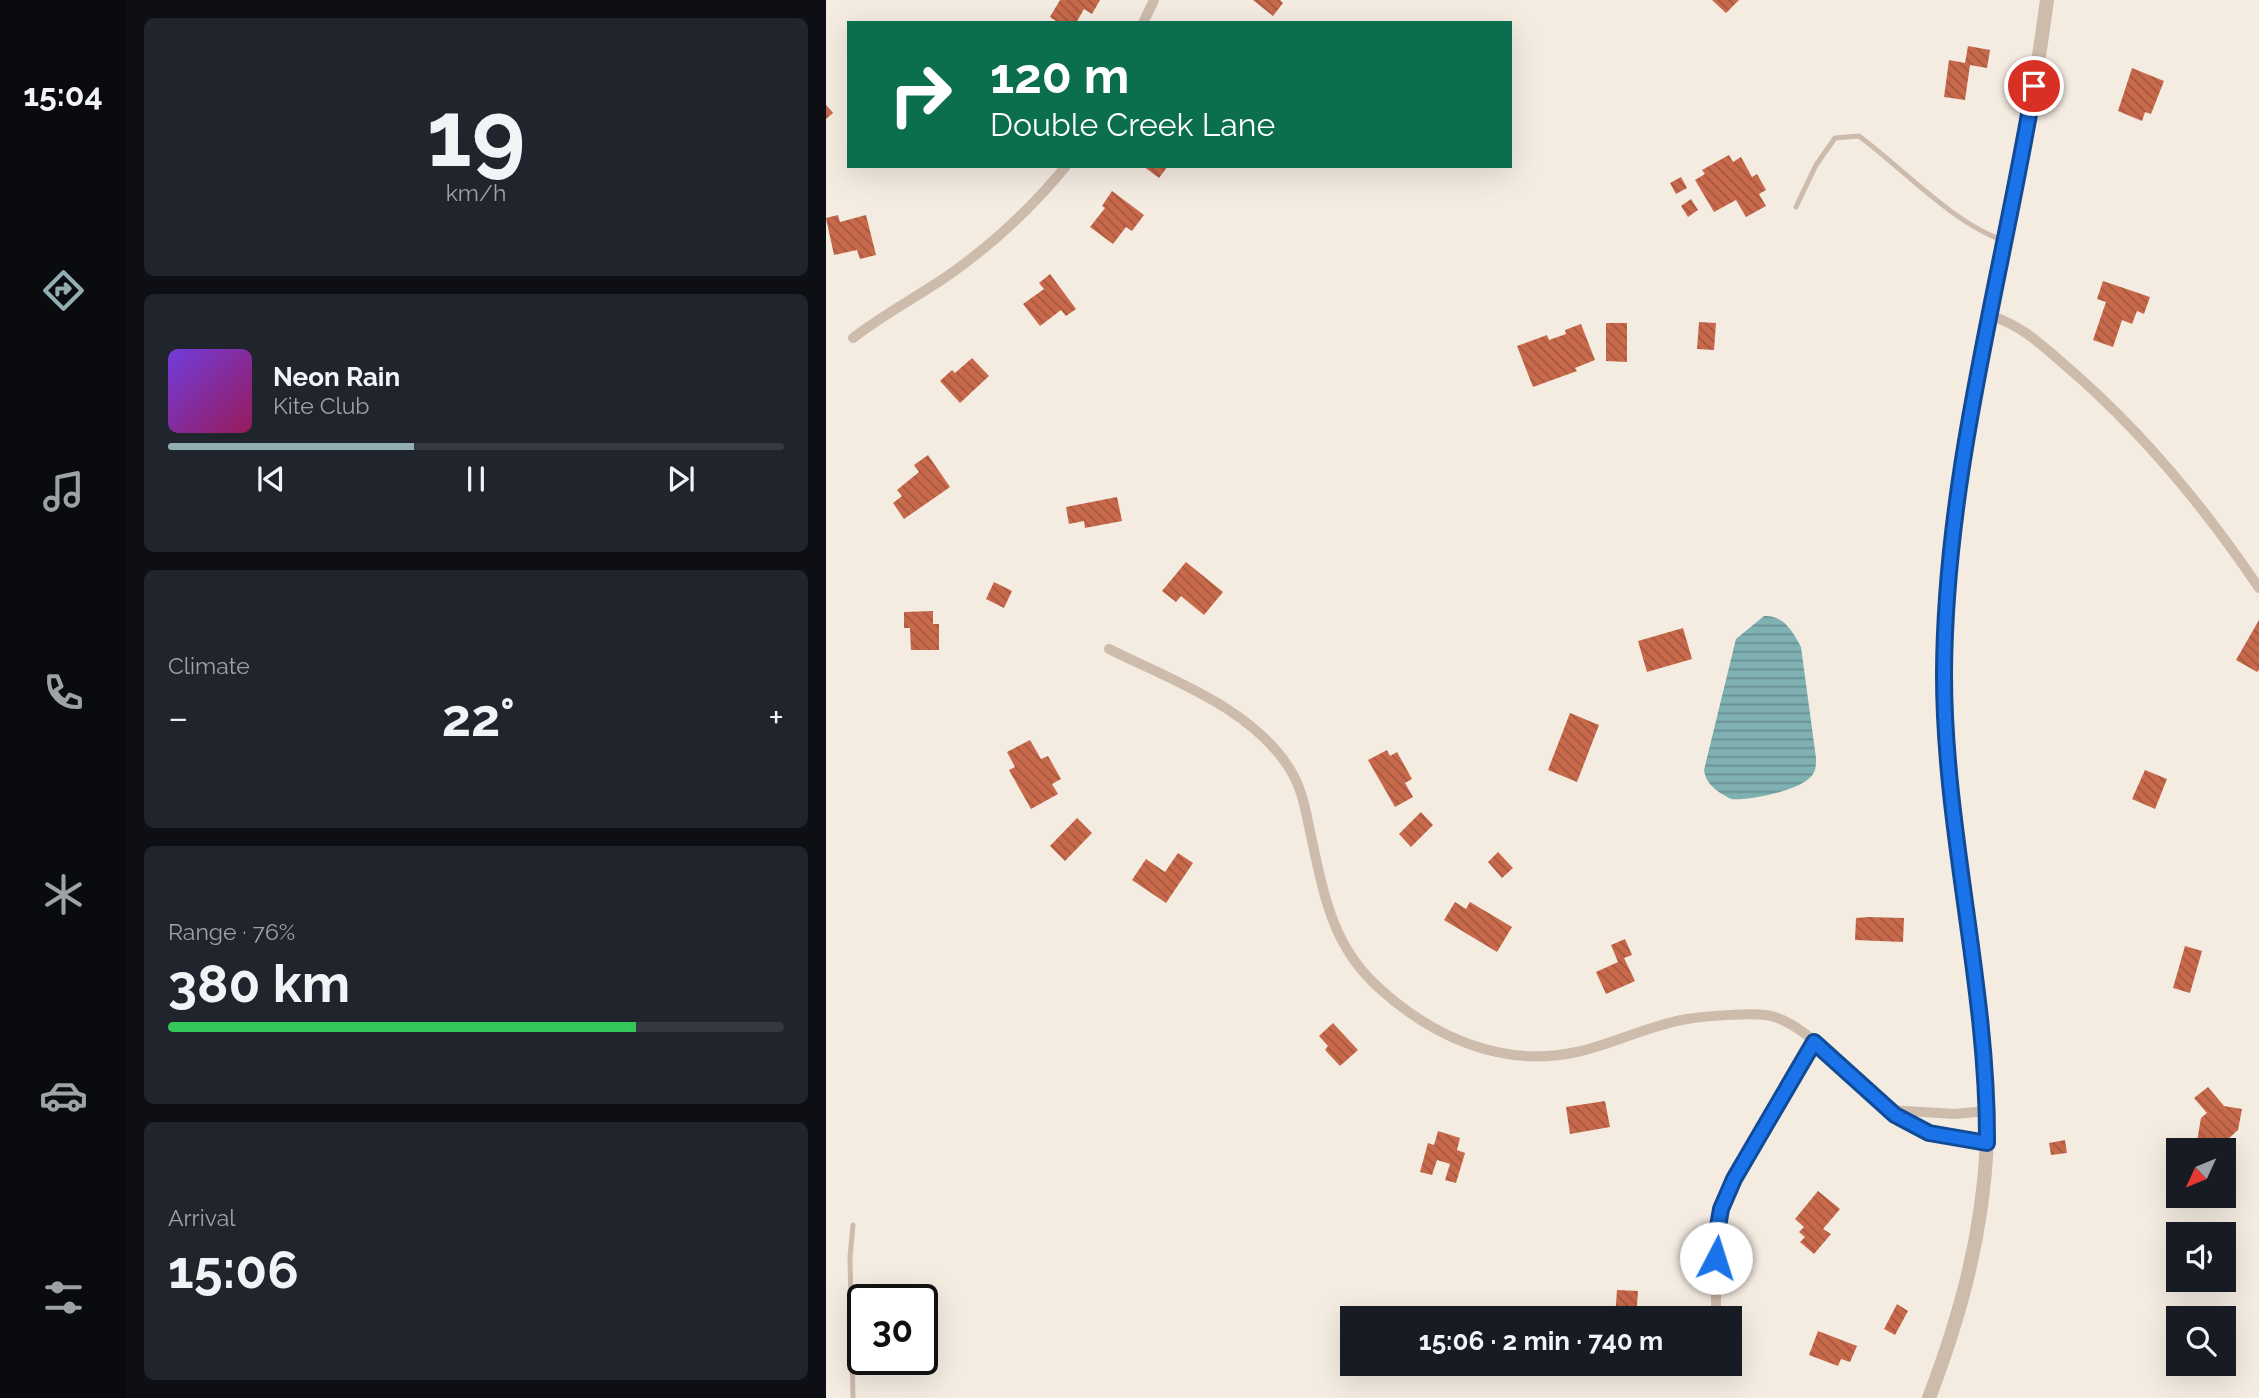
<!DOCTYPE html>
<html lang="en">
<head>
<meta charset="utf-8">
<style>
  body { margin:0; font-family:Raleway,sans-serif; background:#20242c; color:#f1f3f6; height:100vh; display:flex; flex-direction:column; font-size:26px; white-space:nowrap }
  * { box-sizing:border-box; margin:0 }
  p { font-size:23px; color:#9ea1a6 }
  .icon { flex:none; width:38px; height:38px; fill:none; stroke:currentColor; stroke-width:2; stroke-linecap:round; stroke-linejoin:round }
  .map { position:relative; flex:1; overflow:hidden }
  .panel { display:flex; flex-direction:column; gap:18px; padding:18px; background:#0d0f14; width:700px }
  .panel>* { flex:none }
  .banner { position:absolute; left:21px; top:21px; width:665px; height:147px; border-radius:0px; box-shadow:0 7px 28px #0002; background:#0b6e4f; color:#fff; overflow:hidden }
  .needle { width:46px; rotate:226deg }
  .buttons { position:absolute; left:1340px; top:1138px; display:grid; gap:14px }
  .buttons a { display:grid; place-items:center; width:70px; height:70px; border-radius:0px; background:#171b24; box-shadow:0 7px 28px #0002; font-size:35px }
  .speed { position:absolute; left:21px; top:1284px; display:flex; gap:14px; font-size:35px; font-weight:700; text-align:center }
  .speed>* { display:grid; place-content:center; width:91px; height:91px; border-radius:50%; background:#171b24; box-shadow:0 7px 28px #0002; line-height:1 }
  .speed .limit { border:4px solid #111; border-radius:10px; background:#fff; color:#111 }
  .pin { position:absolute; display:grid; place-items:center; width:60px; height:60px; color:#fff; margin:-30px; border:4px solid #fff; border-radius:50%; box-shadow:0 2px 7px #0007 }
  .me { position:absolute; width:77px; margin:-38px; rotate:5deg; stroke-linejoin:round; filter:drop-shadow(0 0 5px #0008) }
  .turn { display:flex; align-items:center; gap:24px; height:147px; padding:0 28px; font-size:32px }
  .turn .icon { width:91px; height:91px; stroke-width:2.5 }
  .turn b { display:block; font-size:49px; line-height:60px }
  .big { font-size:52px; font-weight:700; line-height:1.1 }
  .panel .card { flex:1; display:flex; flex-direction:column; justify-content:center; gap:10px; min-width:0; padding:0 24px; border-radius:10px; background:#20242c }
  .panel .dial { align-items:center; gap:0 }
  .dial b { font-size:91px; line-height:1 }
  .song { display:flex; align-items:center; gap:21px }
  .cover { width:84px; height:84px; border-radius:10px; background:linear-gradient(135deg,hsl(260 70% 55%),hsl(330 70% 35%)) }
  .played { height:7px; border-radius:4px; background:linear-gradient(90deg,#92aeb2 40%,#363941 40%) }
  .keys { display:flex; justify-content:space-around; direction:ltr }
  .heat { display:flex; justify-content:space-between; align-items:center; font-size:38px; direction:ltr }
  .charge { height:10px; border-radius:5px; background:linear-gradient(90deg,#34c759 76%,#363941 0) }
  .trip { position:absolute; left:514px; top:1306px; width:402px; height:70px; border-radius:0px; background:#171b24; box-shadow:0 7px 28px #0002; font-weight:700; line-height:70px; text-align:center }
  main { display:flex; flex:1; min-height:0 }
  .tabs { display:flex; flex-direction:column; width:126px; justify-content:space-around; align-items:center; background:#090b0e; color:#9ea1a6 }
  .tabs .icon { width:49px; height:49px }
  .tabs .on { color:#92aeb2 }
  .tabs b { font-size:32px; color:#f1f3f6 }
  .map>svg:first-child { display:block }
  .water { fill:url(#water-rules) }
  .building { fill:url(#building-back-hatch) }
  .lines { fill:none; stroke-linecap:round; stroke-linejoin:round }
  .service { stroke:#cdbbac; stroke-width:5 }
  .minor { stroke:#cdbbac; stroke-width:10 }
  .tertiary { stroke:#cdbbac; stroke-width:14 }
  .route-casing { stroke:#114b97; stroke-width:18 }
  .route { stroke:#1a73e8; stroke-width:12 }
</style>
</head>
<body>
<main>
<nav class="tabs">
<b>15:04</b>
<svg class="icon on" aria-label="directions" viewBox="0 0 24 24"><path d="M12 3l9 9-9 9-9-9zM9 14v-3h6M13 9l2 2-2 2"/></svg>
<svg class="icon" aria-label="music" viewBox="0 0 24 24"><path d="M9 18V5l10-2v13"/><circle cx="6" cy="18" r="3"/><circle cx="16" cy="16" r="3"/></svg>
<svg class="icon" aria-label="phone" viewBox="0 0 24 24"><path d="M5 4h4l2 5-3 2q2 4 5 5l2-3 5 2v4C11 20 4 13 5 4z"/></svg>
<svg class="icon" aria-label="climate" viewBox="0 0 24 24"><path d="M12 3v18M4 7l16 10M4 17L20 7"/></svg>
<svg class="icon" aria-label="car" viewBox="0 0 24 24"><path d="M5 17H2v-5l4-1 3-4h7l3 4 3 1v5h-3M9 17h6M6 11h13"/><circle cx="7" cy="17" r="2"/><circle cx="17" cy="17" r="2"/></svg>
<svg class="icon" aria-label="filters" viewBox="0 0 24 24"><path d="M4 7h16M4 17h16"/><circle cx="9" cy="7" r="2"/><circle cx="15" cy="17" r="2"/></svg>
</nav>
<section class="panel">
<div class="card dial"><b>19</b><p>km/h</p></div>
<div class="card">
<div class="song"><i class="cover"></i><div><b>Neon Rain</b><p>Kite Club</p></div></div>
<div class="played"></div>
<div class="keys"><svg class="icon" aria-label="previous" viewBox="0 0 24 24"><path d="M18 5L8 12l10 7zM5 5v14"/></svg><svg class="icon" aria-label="pause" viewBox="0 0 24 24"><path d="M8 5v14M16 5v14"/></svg><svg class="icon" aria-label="next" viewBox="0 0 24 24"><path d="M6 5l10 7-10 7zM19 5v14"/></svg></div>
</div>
<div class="card"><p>Climate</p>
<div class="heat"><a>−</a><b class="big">22°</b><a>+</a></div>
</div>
<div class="card"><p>Range · 76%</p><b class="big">380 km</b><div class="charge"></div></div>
<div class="card"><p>Arrival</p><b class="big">15:06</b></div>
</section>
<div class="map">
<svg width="1433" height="1398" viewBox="0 0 1433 1398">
  <defs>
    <pattern id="water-rules" width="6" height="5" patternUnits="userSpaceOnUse" patternTransform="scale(1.75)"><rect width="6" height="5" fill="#7fb0b2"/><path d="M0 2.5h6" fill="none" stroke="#699091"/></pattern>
    <pattern id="building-back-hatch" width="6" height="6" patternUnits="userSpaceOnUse" patternTransform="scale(1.75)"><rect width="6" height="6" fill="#c8694b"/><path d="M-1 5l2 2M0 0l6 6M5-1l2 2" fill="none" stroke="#a4573f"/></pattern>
  </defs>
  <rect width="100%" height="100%" fill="#f4ebe1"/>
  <path class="water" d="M938 616C958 615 967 632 975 647L990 758C990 763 990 770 987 774 978 790 923 801 905 799 892 792 880 785 878 770L910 639Z"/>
  <path class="building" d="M234 0H274L266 14 258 9 250 23H233L224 17Z
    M427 0H454L457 3 447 16Z
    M886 0H913L900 13Z
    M1142 46 1164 50 1161 68 1144 65 1139 100 1118 97 1123 60 1139 63Z
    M1306 68 1338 81 1325 114 1319 112 1316 121 1292 111Z
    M0 105 7 113 0 119Z
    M903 155 907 162 915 157 926 177 931 174 940 190 933 194 940 206 920 217 910 200 888 212 869 180 879 174 876 170Z
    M317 166H342L333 178Z
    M855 177 861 188 850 194 844 183Z
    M286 191 318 215 306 231 300 227 287 244 264 227 279 208 276 206Z
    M865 199 872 210 862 217 855 206Z
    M12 215 14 222 40 215 50 255 34 259 31 250 8 255 0 218Z
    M224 274 250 309 240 316 235 310 214 326 197 304 218 289 213 283Z
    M1277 281 1324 297 1318 314 1311 311 1306 324 1296 320 1287 347 1267 340 1280 302 1271 299Z
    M873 322 890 323 888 350 871 349Z
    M780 323H801V362L780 361Z
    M755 324 769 360 749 368 751 371 707 387 691 346 721 335 723 340 740 334 739 330Z
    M146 358 163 376 134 403 114 381 126 370 129 373Z
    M102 455 124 487 78 519 67 503 76 496 71 490 93 472 88 465Z
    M291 497 296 521 259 528 258 521 243 524 240 507Z
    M360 562 397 592 378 615 355 596 350 602 336 591Z
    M168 582 186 591 178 608 160 599Z
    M107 611V624H113V650H85L84 628H78V612Z
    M1433 620V670L1431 672 1410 660Z
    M857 628 866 659 821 672 812 641Z
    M744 713 773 725 751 782 722 770Z
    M204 740 215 759 222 756 235 779 226 784 232 794 205 809 183 770 189 767 181 752Z
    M561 750 564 756 571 752 586 779 579 783 587 797 569 807 542 760Z
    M1319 770 1341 779 1329 809 1306 799Z
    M595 812 607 825 585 847 573 834Z
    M251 818 266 833 239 861 224 846Z
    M672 852 687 868 676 878 662 862Z
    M352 853 367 863 340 903 306 880 320 859 339 872Z
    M629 902 640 909 644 902 686 927 671 952 618 920Z
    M1042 917 1078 918 1077 942 1029 940 1030 918Z
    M799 939 806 955 798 958 809 981 780 994 770 972 792 962 785 945Z
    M1359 946 1376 951 1364 993 1347 988Z
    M507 1023 532 1050 514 1066 499 1050 502 1046 493 1036Z
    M1382 1087 1398 1106 1416 1109 1412 1130 1401 1140 1400 1147 1397 1150 1370 1147 1375 1118 1381 1113 1368 1098Z
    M779 1101 784 1127 744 1134 740 1107Z
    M612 1131 634 1138 631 1150 639 1153 630 1183 619 1180 624 1164 611 1160 606 1175 594 1172 602 1143 608 1145Z
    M1239 1140 1241 1153 1225 1155 1223 1143Z
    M992 1191 1014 1209 997 1229 1005 1234 988 1254 974 1242 979 1237 973 1232 978 1227 969 1219Z
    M791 1290 812 1291 810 1318H789Z
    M1071 1304 1082 1311 1069 1335 1058 1329Z
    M992 1331 1031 1346 1024 1362 1015 1359 1012 1366 983 1355Z"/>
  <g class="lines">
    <path class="service" d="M970 207 990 165 1009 138 1033 136C1076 168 1128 224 1177 240
      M27 1225 24 1257 27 1398"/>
    <path class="minor" d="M317 23 328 0
      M1165 316C1195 325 1216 345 1240 366 1316 431 1377 505 1433 588
      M27 338C55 316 87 299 117 279 164 247 204 210 240 166
      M283 649C345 680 427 708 465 771 477 791 480 813 485 836 498 895 506 946 553 988 608 1038 677 1068 751 1052 788 1044 823 1025 861 1019 878 1016 923 1013 940 1015 982 1020 1033 1090 1069 1115 1097 1135 1128 1139 1161 1143
      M1063 1110 1129 1114 1161 1111
      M890 1318V1238L895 1209 908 1179 988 1042"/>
    <path class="tertiary" d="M1103 1398C1135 1314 1157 1233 1161 1142 1165 1036 1140 929 1128 824 1119 744 1116 663 1121 582 1127 499 1144 418 1161 336 1183 225 1206 113 1221 0"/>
  </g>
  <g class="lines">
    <g class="route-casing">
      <path id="route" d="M890 1258V1238L895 1209 908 1179 988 1042 1069 1115 1103 1133 1161 1143C1162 986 1118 832 1118 674 1119 475 1175 282 1208 86"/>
    </g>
    <use href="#route" class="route"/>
  </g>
</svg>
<div class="buttons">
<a><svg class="needle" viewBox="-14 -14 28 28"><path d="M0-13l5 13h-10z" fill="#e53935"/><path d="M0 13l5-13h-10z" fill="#9ea1a6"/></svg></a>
<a><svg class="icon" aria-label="sound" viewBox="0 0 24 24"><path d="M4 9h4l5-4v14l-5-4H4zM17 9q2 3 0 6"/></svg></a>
<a><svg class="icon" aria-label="search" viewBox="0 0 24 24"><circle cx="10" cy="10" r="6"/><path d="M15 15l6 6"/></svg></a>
</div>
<div class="speed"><div class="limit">30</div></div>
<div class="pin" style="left:1208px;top:86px;background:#d93025"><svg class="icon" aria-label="arrive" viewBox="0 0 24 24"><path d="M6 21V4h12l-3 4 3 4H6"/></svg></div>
<svg class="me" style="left:890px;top:1258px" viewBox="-20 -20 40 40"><circle r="19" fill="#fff"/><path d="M0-13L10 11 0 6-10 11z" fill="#1a73e8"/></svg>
<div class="trip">15:06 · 2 min · 740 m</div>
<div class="banner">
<div class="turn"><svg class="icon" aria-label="right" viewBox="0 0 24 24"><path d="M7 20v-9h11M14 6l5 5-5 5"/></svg><div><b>120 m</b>Double Creek Lane</div></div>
</div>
</div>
</main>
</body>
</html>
